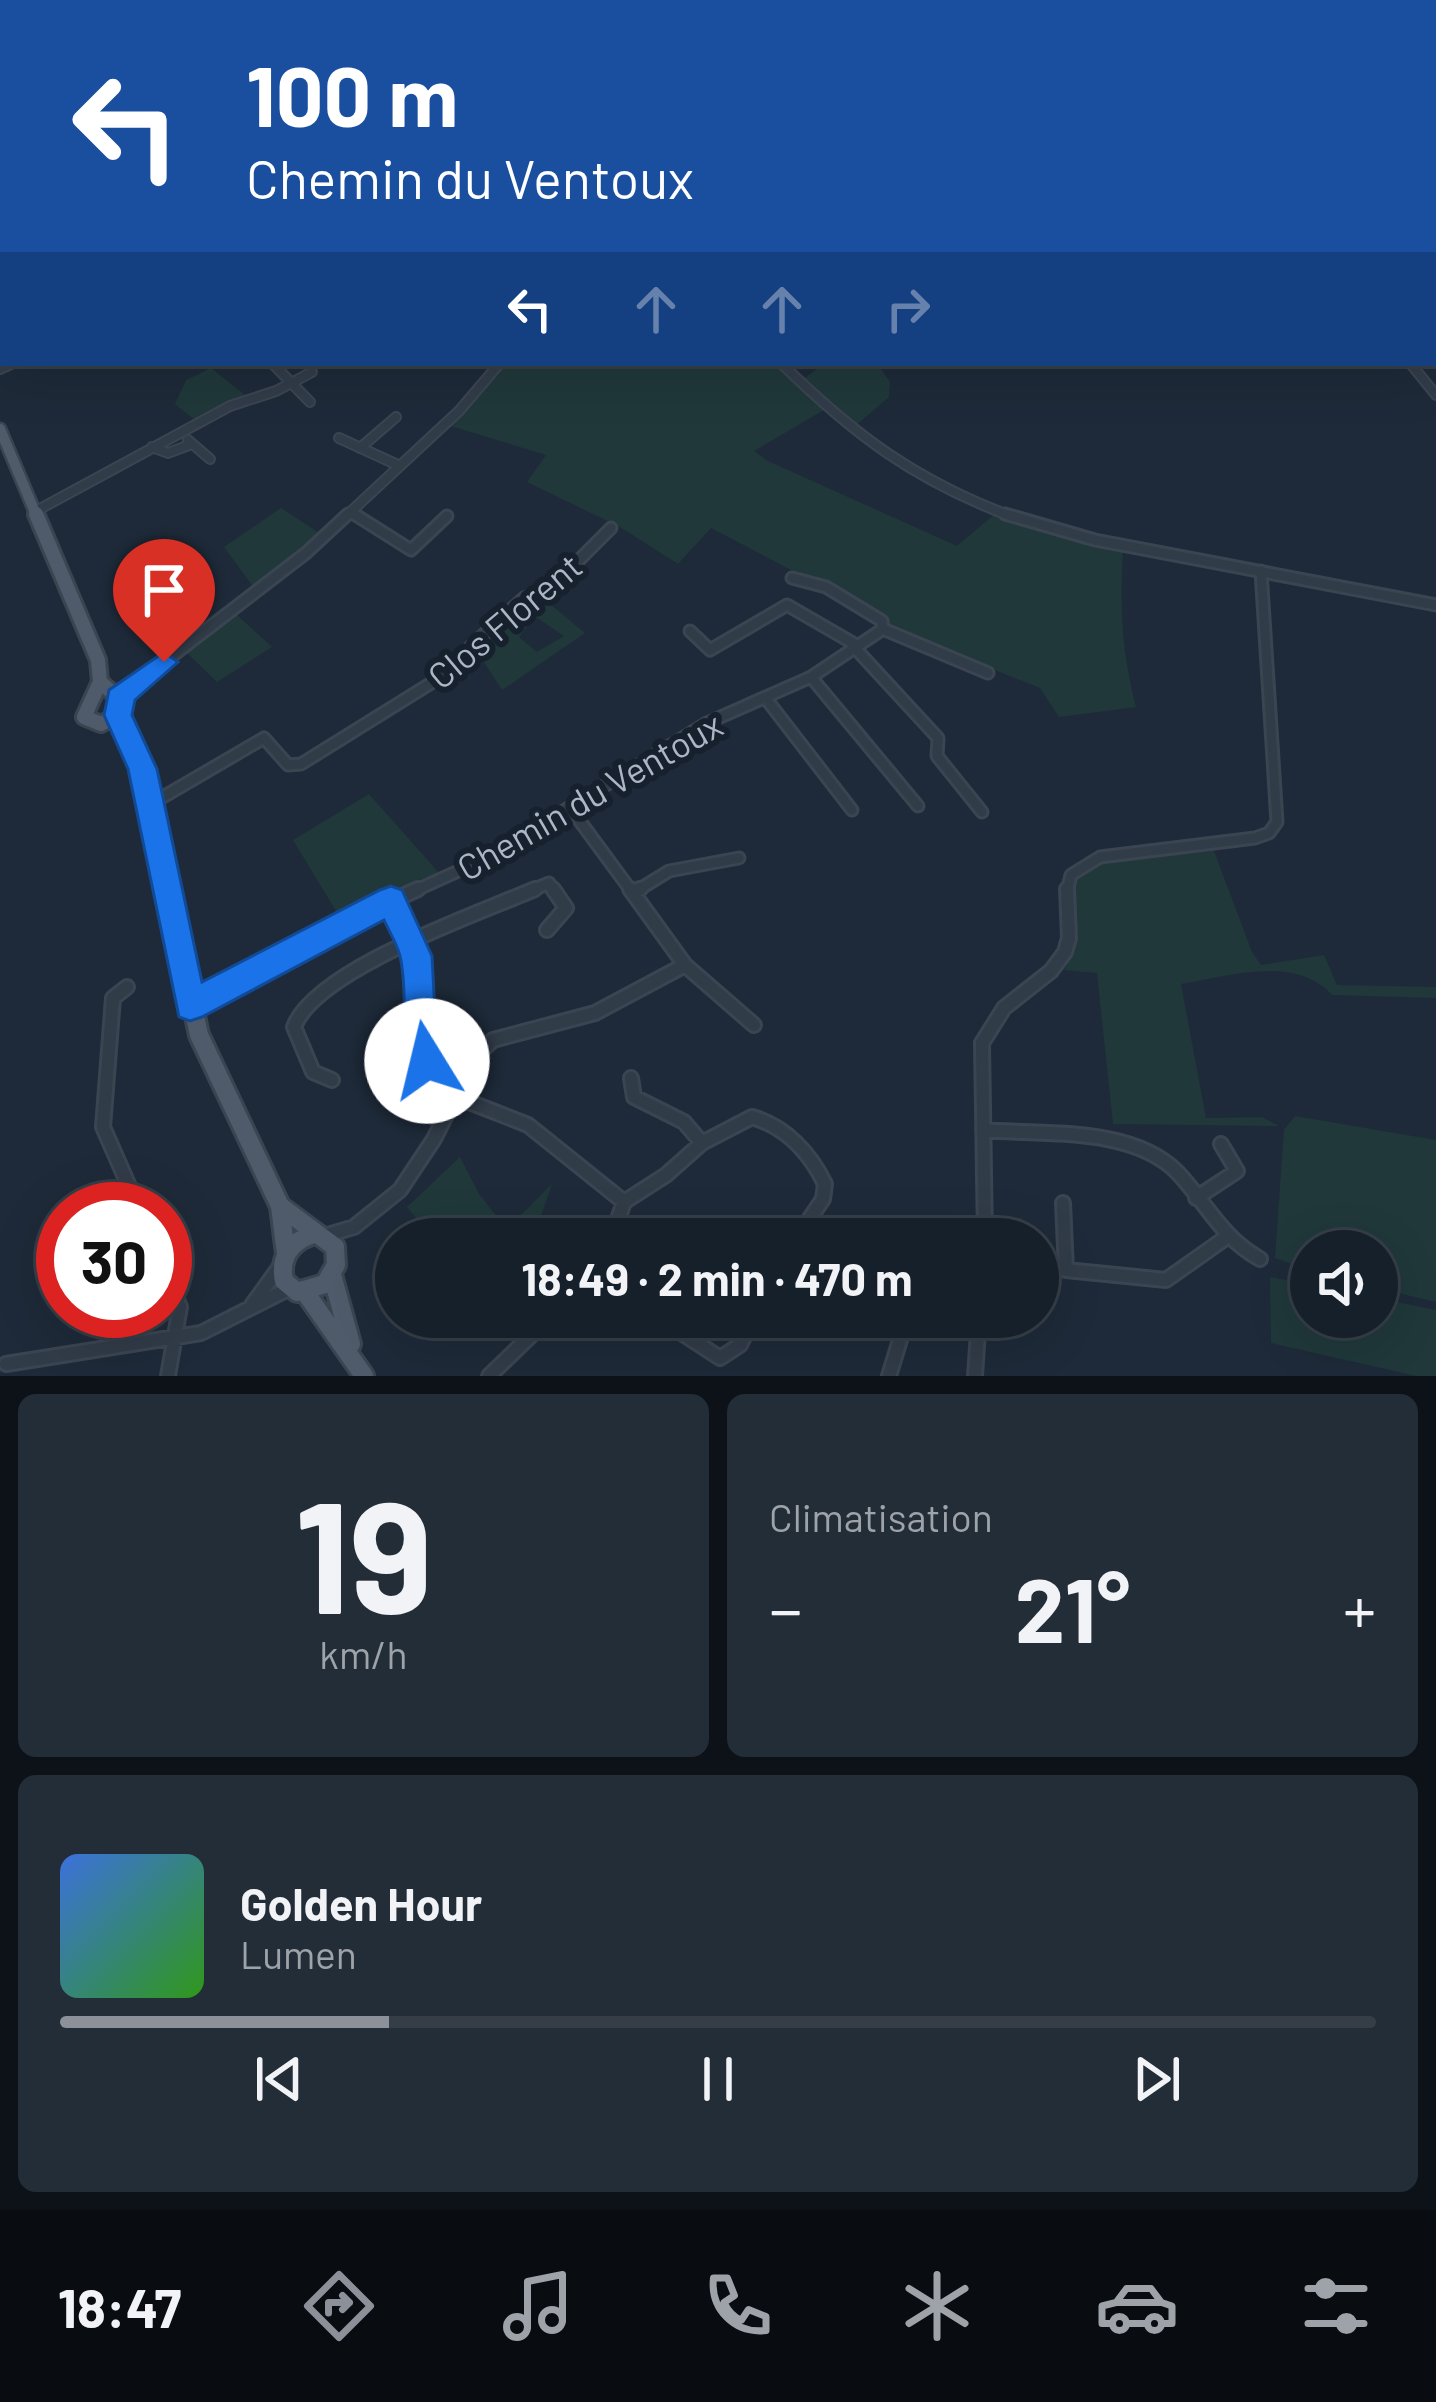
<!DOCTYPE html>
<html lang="fr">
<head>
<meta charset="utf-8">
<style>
  body { margin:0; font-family:Barlow,sans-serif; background:#232d37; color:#f1f3f6; height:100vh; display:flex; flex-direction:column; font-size:45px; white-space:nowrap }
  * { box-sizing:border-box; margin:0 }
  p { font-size:39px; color:#9ea3a9 }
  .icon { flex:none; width:66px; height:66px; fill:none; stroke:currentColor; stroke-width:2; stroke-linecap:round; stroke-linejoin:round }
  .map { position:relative; height:1376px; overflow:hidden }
  .panel { display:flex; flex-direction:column; gap:18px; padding:18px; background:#0c1218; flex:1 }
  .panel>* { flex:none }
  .guide { position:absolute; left:0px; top:0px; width:1437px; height:366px; box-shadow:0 12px 48px #0002,0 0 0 3px #353e47; background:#1a4fa0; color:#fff; overflow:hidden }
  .controls { position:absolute; left:1290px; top:1230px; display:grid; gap:24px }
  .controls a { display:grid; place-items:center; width:108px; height:108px; border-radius:50%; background:#16202b; box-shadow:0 12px 48px #0002,0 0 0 3px #353e47; font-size:60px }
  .speed { position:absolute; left:36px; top:1182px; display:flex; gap:24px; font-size:60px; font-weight:700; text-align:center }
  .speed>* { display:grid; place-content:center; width:156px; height:156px; border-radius:50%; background:#16202b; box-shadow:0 12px 48px #0002,0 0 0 3px #353e47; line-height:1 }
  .speed .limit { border:18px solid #d22; background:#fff; color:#111 }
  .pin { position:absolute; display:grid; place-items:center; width:102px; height:102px; color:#fff; margin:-123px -51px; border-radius:50% 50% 50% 0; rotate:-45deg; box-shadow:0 0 12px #0007 }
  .pin .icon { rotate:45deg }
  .me { position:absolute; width:132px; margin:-66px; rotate:351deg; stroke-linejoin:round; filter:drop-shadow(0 0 9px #0008) }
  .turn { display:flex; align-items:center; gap:42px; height:252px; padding:0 48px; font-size:54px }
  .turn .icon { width:156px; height:156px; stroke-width:2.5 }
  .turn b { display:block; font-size:84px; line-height:102px }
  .lanes { display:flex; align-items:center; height:114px; padding:0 48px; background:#0003; justify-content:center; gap:60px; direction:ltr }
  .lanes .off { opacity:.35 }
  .big { font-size:90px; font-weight:700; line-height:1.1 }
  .panel .card { flex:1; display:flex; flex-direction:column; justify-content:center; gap:18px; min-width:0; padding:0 42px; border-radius:18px; background:#232d37 }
  .panel .dial { align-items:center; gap:0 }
  .dial b { font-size:156px; line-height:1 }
  .song { display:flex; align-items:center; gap:36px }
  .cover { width:144px; height:144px; border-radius:18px; background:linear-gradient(135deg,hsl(220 70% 55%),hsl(110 70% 35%)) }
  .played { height:12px; border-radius:6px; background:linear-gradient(90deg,#8c9099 25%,#353e47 25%) }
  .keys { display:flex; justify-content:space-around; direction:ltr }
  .heat { display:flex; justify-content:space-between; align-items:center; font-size:66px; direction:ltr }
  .panel .tiles { flex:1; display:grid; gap:18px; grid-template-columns:1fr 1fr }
  .card:last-child { grid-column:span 2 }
  .trip { position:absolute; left:375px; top:1218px; width:684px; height:120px; border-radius:60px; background:#16202b; box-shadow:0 12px 48px #0002,0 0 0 3px #353e47; font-weight:700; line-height:120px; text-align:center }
  .menu { display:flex; height:192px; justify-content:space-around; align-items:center; background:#090d11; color:#9ea3a9 }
  .menu .icon { width:84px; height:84px }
  .menu .selected { color:#8c9099 }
  .menu b { font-size:54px; color:#f1f3f6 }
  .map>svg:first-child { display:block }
  .green { fill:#20383a }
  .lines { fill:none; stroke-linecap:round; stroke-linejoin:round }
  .street-far3-casing { stroke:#3b4552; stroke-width:9 }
  .street-far2-casing { stroke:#3b4552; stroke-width:12 }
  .street-far1-casing { stroke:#3b4552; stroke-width:15 }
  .street-casing { stroke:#3b4552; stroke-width:18 }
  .primary-far2-casing { stroke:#3b4552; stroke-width:15 }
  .primary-far1-casing { stroke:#3b4552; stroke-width:20 }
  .primary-casing { stroke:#3b4552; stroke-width:24 }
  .street-far3 { stroke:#313c49; stroke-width:6 }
  .street-far2 { stroke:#313c49; stroke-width:8 }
  .street-far1 { stroke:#313c49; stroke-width:9 }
  .street { stroke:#313c49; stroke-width:12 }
  .primary-far2 { stroke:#4f5b6a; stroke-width:10 }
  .primary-far1 { stroke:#4f5b6a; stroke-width:14 }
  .primary { stroke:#4f5b6a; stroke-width:18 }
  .route { fill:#1a73e8; stroke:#114b97; stroke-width:3 }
  .labels { text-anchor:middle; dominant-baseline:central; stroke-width:12; stroke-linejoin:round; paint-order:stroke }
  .street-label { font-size:36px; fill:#abb7c6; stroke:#17212d }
</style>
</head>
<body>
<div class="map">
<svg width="1436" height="1376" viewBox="0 0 1436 1376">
  <rect width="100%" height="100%" fill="#1e2a39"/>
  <path class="green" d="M508 363H775L824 410 754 451 768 461 957 546 996 513 1123 546C1120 607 1121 649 1136 707L1059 717 1040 688 891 629 886 620 711 528 678 564 620 527 527 482 546 455 451 426Z
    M825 363H877L890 382 889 397 853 428 802 380Z
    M211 368 245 395 195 420 175 404 186 380Z
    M281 508 321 534 254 588 224 547Z
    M544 599 585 633 502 690 478 653 479 645 514 613 530 623 519 637 537 652 564 636 521 607 528 600Z
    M236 614 272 647 217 682 187 653Z
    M369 794 440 874C412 878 371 907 342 921L293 840Z
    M1214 851 1252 952 1261 965 1324 955 1337 985 1436 987V998L1332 995C1296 954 1228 976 1181 984L1206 1118 1262 1117 1279 1126 1113 1124 1097 973 1064 970C1085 935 1061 897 1082 863Z
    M1295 1116 1436 1140V1302L1377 1288V1251H1311V1271L1275 1258 1284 1130Z
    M460 1157 479 1194 507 1229 552 1184 533 1239H433L407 1207Z
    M1270 1277 1311 1285V1317H1377V1298L1436 1310V1376H1416L1271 1343Z"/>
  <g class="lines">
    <g class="street-far3-casing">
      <path id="street-far3" d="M128 0 156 3
        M1210 3 1425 0
        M0 134 3 126"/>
    </g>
    <g class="street-far2-casing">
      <path id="street-far2" d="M272 363 310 402
        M781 363C854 435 916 481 1013 517
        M1410 363 1436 395
        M0 369 13 363
        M339 438 400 466
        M188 440 210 459
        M152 447 168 453 192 444
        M360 448 396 417
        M36 511 230 406 276 391 312 372
        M351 512 358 517
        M345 517 459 411 500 363"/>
    </g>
    <g class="street-far1-casing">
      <path id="street-far1" d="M354 514 411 550 447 516
        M1005 514 1095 540 1436 605
        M792 578 826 587 882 621 883 629 988 673
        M690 631 710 650 787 605 858 646
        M855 648 938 738 937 756 982 812
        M811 677 918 806
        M119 697 306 553 348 514
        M767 700 852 810
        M151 804 264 738 288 765 301 764 465 662 471 646 524 598 549 590 611 528
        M571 809 632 892
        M412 892 487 858 707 723 811 677 883 629
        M528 892 549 883 555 892
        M635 892 669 871 739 858
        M1067 892 1071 875 1100 857 1255 838 1269 833 1277 822 1261 571"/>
    </g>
    <g class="street-casing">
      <path id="street" d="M635 892 640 889
        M391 900 416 956 419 1030 427 1061 441 1085 454 1096 528 1125 624 1202
        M547 930 566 908 553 889
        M685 965 754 1025
        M127 987 113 998 103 1127 139 1209
        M194 1004 344 923 418 889
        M631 1078 634 1097 684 1122 702 1143
        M332 1080 313 1072 294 1027C315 970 477 914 535 889
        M983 1130C1043 1135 1133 1126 1178 1173 1207 1204 1221 1237 1260 1259
        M1196 1198 1237 1171 1221 1144
        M1063 1203 1066 1270 1166 1280 1224 1239
        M324 1236 354 1227 400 1190 434 1139 475 1057 493 1040 595 1013 685 965 630 889
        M611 1239 624 1202 666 1175 702 1143 752 1117C786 1127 810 1153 825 1184L823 1199 796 1239
        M985 1239 982 1043 1004 1008 1051 971 1065 952 1069 938 1067 889
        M165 1271 180 1307 168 1376
        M252 1305 281 1265
        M657 1317 720 1358 740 1345 754 1317
        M939 1317 978 1335
        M6 1364 201 1333 290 1288
        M489 1376 550 1317
        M889 1376 907 1317
        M975 1376 979 1317"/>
    </g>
    <g class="primary-far2-casing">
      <path id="primary-far2" d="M0 429 37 517"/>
    </g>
    <g class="primary-far1-casing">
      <path id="primary-far1" d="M36 514 98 660 100 682 84 717 101 724 118 715
        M100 682 122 701 120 727 142 769 168 892"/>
    </g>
    <g class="primary-casing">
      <path id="primary" d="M168 889 199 1035 280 1206 335 1247 336 1265 325 1284 297 1292 284 1281C279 1257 291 1241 314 1234
        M280 1206 286 1254
        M332 1275 351 1344
        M305 1292 364 1376"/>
    </g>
    <use href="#street-far3" class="street-far3"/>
    <use href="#street-far2" class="street-far2"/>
    <use href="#street-far1" class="street-far1"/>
    <use href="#street" class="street"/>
    <use href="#primary-far2" class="primary-far2"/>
    <use href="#primary-far1" class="primary-far1"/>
    <use href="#primary" class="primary"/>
  </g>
  <path class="route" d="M164 652 178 662 135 700 132 715 157 769 202 982 380 890 391 886 402 890 432 956 436 1030 444 1061 439 1073 427 1078 415 1073C398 1034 409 995 400 956 397 944 389 931 384 920L202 1017 190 1021 179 1017 128 769 104 715 109 690Z"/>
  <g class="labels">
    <g class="street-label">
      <text transform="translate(504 620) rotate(-40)">Clos Florent</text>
      <text transform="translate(589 795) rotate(-30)">Chemin du Ventoux</text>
    </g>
  </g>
</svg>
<div class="controls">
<a><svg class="icon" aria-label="sound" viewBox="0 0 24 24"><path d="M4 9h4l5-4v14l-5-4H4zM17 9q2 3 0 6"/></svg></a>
</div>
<div class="speed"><div class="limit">30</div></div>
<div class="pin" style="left:164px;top:662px;background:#d93025"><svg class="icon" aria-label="arrive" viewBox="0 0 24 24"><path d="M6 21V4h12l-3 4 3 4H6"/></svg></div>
<svg class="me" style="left:427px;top:1061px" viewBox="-20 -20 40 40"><circle r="19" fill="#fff"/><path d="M0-13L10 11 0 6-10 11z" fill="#1a73e8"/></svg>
<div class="trip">18:49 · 2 min · 470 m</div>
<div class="guide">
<div class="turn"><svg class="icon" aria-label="left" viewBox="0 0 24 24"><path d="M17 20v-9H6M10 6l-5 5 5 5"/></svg><div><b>100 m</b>Chemin du Ventoux</div></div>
<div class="lanes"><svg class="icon" aria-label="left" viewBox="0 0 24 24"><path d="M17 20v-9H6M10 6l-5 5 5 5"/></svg><svg class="icon off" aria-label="ahead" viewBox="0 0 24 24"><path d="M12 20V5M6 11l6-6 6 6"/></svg><svg class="icon off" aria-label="ahead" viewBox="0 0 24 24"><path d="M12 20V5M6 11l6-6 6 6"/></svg><svg class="icon off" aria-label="right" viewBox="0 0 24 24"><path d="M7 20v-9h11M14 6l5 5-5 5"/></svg></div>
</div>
</div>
<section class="panel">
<div class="tiles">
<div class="card dial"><b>19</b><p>km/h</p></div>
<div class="card"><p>Climatisation</p>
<div class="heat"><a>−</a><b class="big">21°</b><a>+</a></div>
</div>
<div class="card">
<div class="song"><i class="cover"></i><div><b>Golden Hour</b><p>Lumen</p></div></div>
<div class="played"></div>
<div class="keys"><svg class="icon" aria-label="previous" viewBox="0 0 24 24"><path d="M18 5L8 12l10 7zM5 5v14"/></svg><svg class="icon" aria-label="pause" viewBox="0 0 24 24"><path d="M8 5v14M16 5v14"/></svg><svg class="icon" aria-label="next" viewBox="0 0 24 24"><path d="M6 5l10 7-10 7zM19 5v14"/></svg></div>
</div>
</div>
</section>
<nav class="menu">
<b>18:47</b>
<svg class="icon selected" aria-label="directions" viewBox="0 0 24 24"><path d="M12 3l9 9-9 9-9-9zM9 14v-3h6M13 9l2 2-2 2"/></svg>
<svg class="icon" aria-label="music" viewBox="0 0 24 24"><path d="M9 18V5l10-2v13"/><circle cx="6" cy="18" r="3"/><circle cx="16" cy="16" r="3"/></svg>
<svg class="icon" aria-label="phone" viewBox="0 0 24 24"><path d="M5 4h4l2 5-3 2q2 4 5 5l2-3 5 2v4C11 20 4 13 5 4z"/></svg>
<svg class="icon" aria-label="climate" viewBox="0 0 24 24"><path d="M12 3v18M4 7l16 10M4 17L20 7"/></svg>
<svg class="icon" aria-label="car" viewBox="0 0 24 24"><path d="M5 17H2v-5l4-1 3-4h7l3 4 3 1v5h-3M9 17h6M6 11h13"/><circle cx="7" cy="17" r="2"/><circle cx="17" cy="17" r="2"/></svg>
<svg class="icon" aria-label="filters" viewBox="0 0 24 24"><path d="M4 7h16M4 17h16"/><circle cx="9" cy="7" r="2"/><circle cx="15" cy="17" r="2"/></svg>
</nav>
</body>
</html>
